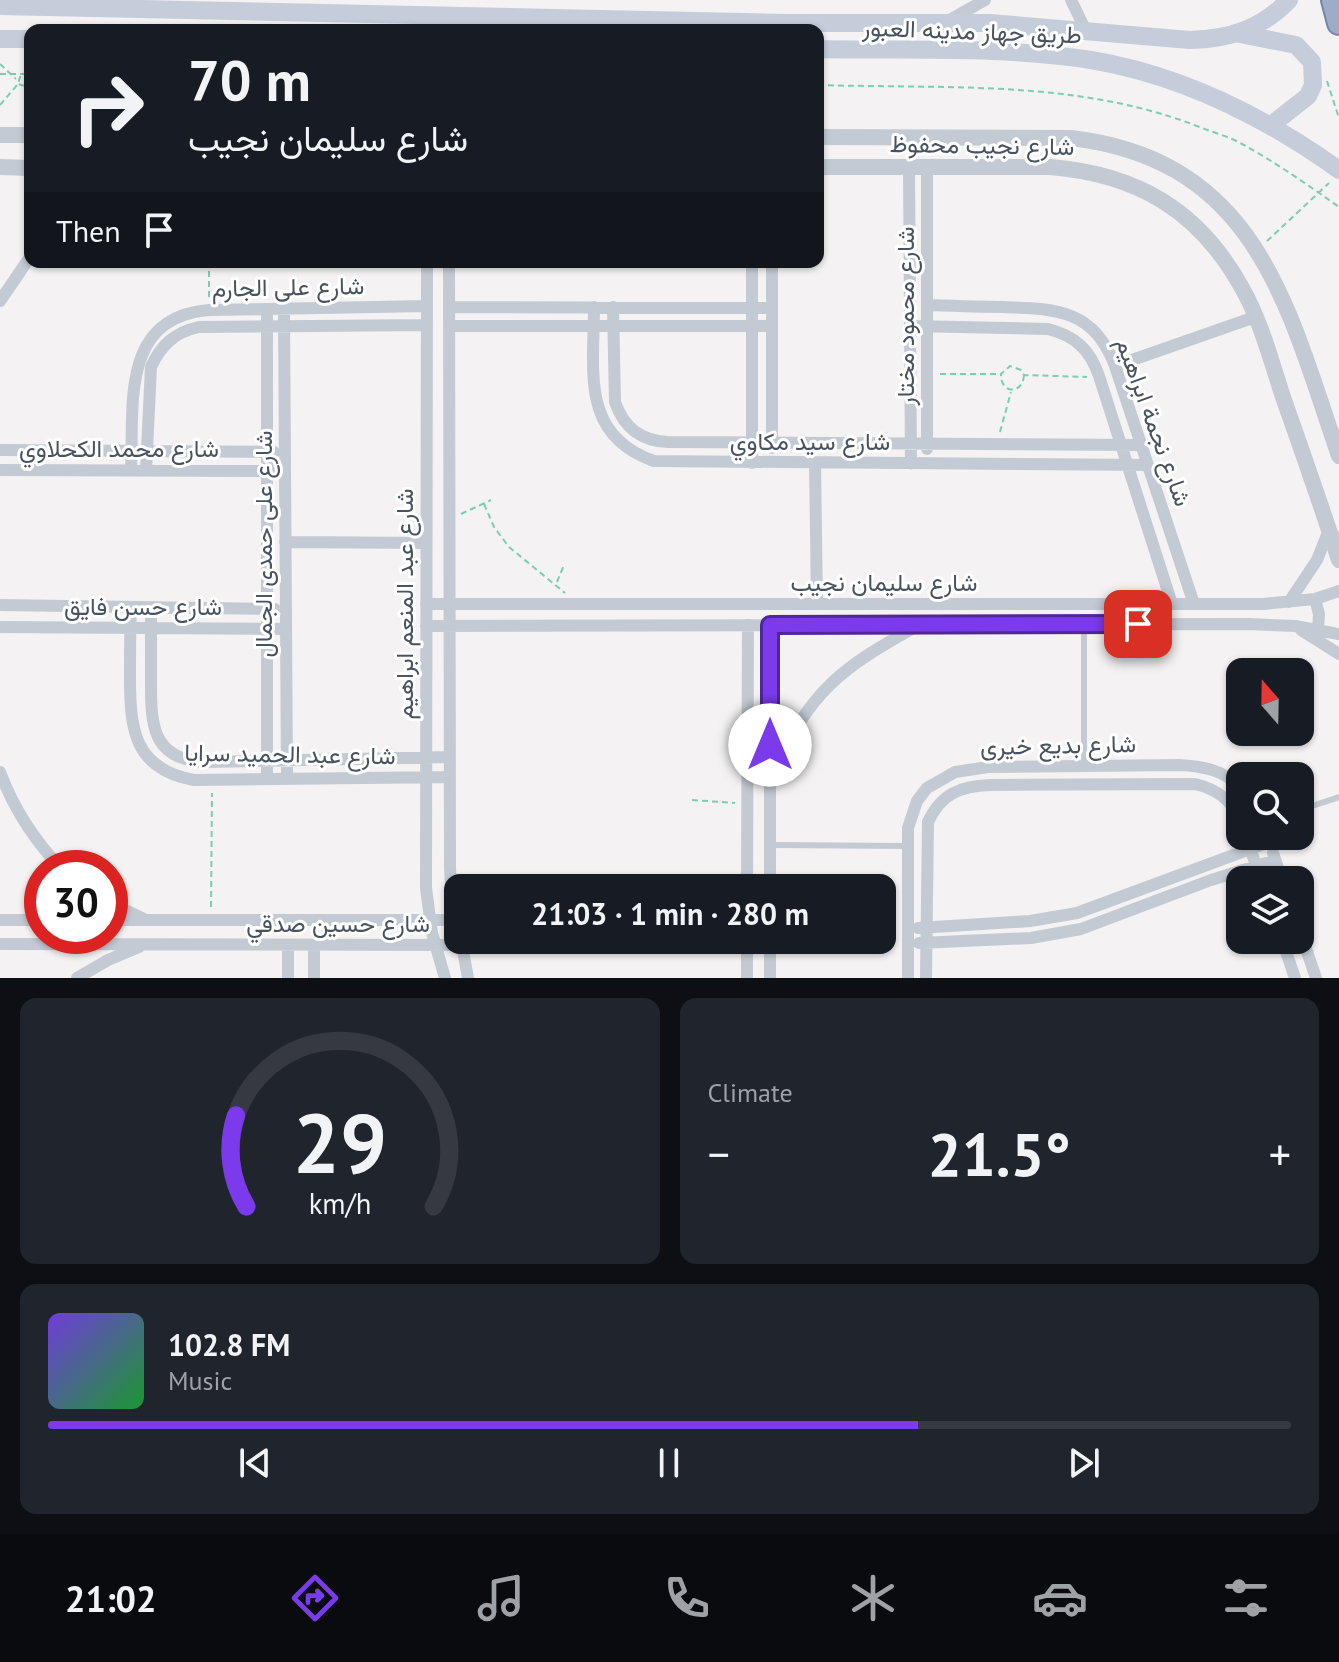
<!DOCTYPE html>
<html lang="en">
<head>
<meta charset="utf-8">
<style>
  body { margin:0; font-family:"PT Sans",Vazirmatn,sans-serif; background:#20242c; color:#f1f3f6; height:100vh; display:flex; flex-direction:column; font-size:30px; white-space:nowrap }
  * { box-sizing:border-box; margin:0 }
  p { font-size:26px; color:#9ea1a6 }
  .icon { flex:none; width:44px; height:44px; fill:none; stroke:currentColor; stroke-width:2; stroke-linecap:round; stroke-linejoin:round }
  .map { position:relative; height:978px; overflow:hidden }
  .side { display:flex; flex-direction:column; gap:20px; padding:20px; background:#0d0f14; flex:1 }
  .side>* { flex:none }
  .hud { position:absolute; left:24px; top:24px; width:800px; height:244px; border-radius:16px; box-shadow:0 2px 6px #0004; background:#171b24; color:#f1f3f6; overflow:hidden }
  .needle { width:52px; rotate:340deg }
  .tools { position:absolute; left:1226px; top:658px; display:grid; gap:16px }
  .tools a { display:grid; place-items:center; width:88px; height:88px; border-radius:16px; background:#171b24; box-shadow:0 2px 6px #0004; font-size:40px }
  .speed { position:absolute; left:24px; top:850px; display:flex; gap:16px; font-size:40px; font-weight:700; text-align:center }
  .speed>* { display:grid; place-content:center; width:104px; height:104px; border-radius:50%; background:#171b24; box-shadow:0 2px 6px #0004; line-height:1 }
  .speed .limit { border:12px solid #d22; background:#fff; color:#111 }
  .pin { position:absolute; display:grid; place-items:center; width:68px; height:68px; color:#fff; margin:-34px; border-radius:16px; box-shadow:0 4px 12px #0006 }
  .me { position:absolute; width:88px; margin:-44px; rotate:0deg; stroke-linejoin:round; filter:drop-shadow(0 0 6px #0008) }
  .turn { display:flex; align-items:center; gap:28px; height:168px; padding:0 32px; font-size:36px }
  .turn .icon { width:104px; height:104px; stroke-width:2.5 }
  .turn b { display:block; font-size:56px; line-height:68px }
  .then { display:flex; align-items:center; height:76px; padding:0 32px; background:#0003; gap:16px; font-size:30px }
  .big { font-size:60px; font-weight:600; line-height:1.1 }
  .side .widget { flex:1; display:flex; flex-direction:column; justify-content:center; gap:12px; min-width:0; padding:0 28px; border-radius:16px; background:#20242c }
  .side .dial { align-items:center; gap:0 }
  .dial svg { height:208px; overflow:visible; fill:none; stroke:#363941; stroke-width:7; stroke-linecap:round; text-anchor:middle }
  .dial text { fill:#f1f3f6; stroke:none }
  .song { display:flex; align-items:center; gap:24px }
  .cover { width:96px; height:96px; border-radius:12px; background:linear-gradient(135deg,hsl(260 70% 55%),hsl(130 70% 35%)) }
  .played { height:8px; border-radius:4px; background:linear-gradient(90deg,#7c3aed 70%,#363941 70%) }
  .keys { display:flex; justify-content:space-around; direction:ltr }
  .heat { display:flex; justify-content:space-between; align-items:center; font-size:44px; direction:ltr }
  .side .tiles { flex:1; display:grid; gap:20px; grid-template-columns:1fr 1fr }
  .widget:last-child { grid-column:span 2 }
  .trip { position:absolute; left:444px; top:874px; width:452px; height:80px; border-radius:16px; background:#171b24; box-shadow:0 2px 6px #0004; font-weight:600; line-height:80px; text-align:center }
  .tabs { display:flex; height:128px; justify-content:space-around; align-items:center; background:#090b0e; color:#9ea1a6 }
  .tabs .icon { width:56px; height:56px }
  .tabs .selected { color:#7c3aed }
  .tabs b { font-size:36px; color:#f1f3f6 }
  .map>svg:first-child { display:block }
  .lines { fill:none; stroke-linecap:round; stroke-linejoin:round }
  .trunk-casing { stroke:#7687ab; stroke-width:26 }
  .path { stroke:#7aceb1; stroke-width:2; stroke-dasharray:6 4; stroke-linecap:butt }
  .service { stroke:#c3cad3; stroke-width:6 }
  .minor { stroke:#c3cad3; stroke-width:12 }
  .tertiary { stroke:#c3cad3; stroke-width:16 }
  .secondary { stroke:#c5ccda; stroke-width:18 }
  .trunk { stroke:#9eacc8; stroke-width:22 }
  .route-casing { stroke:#51269a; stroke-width:20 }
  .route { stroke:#7c3aed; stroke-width:14 }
  .labels { text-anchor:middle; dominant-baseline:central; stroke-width:6; stroke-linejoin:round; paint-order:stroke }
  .street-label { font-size:24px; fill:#49525f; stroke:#fff }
</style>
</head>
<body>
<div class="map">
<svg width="1339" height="978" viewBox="0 0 1339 978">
  <rect width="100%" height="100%" fill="#f4f2f2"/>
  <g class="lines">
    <g class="trunk-casing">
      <path id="trunk" d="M1333 0 1339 23"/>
    </g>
    <path class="path" d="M0 64 16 79
      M0 74H30
      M1327 81 1339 118
      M818 85C947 89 1080 79 1202 128 1215 133 1230 137 1242 144 1275 162 1308 185 1339 207
      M0 105 18 84 20 77 27 79 25 86 18 84
      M1267 241 1329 183
      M209 297V262
      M940 374H1001
      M1024 375C1023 395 1000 394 1001 374L1010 366 1021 370 1024 375 1087 377
      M1000 432 1011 392
      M484 504 494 527 509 547 565 593
      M461 514 491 500
      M557 582 564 565
      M692 800 735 803
      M211 907 212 793"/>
    <path class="service" d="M1084 765V624
      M1300 810 1339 797
      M771 845 907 846"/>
    <path class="minor" d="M1071 0 1086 31
      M946 22 985 0
      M909 167 911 464
      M927 167V449
      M427 262 426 888 432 933 445 978
      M449 262 450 868 452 903 458 928
      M772 262V448
      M0 301 30 257
      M927 305C953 306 978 307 1003 307 1056 309 1094 309 1115 366L1194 604
      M449 307 772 308
      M594 307C594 371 580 435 654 461L1148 465
      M613 307 615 402C624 428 641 441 668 442L1141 445
      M284 309 287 779
      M449 326H772
      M910 326 1048 329C1076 336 1090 350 1099 376L1172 604
      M1115 366 1255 317
      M0 450 274 452
      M752 463V262
      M815 463 817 604
      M0 470 285 471
      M131 470C134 405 120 317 209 310L427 306
      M146 470 151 367C161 345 175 332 199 327L427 325
      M285 542 426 543
      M1315 599 1319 614 1318 630
      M1289 602 1317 560 1329 530
      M426 604H1263L1315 599 1339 591
      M0 605 275 609
      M131 607C130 630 130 653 130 676 130 728 133 769 194 780L449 777
      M151 607C151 630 151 653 151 676 151 720 149 759 204 762L449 757
      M426 626 1247 624 1295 626 1339 634
      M0 627 286 629
      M1301 630 1339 654
      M0 772C14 809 34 840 61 868
      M772 772C813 689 839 669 919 625
      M267 779V309
      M1246 836 1261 880
      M1273 853 1282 880
      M747 888 748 625
      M770 888V625
      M110 903 144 919
      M0 920H42
      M110 920H458
      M918 928 1030 921 1077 913 1269 842
      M1300 931 1316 978
      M461 940 468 978
      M770 940V978
      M1282 940 1295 978
      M919 943 1031 938 1081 929 1211 880 1275 860
      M0 944 463 945 723 940
      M288 945V978
      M314 945V978
      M77 978 108 960 139 947
      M747 978V940
      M908 978V828L917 801 927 788 955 772 988 767 1179 765C1203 766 1222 770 1240 786
      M926 978 928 822C941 794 960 786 990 785L1195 784C1216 789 1231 799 1240 819"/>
    <path class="tertiary" d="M0 135H30
      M818 137 1071 138C1257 160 1287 305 1339 456
      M0 167 30 168
      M818 167H1050C1137 174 1199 210 1242 288 1261 321 1271 361 1283 397 1302 451 1321 505 1339 560"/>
    <path class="secondary" d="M0 6 788 23H990L1190 40C1230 39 1261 29 1289 0
      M1240 34 1296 45 1312 62 1313 85 1308 96 1270 126
      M0 39H30
      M818 49C907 51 1003 46 1091 60 1181 75 1265 117 1339 170"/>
    <use href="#trunk" class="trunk"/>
  </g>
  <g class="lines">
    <g class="route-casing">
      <path id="route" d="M770 745V625L1138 624"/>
    </g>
    <use href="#route" class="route"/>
  </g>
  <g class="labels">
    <g class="street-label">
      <text transform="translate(972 31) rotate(2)">طريق جهاز مدينه العبور</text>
      <text transform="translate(982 145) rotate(1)">شارع نجيب محفوظ</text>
      <text transform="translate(288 287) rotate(-1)">شارع على الجارم</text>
      <text transform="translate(905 316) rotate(-90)">شارع محمود مختار</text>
      <text transform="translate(1154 422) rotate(70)">شارع نجمة ابراهيم</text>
      <text x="810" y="441">شارع سيد مكاوي</text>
      <text x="119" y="448">شارع محمد الكحلاوي</text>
      <text transform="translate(263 544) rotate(-90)">شارع على حمدى الجمال</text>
      <text x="884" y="582">شارع سليمان نجيب</text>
      <text transform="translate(404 604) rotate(-90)">شارع عبد المنعم ابراهيم</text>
      <text x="143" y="606">شارع حسن فايق</text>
      <text transform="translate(1058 745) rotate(-1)">شارع بديع خيرى</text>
      <text transform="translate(290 754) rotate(1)">شارع عبد الحميد سرايا</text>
      <text x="338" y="923">شارع حسين صدقي</text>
    </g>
  </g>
</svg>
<div class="tools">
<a><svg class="needle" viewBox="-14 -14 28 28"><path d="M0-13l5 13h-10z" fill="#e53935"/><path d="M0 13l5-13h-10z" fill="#9ea1a6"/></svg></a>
<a><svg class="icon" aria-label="search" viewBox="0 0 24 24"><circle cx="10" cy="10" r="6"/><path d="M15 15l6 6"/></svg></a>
<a><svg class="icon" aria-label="layers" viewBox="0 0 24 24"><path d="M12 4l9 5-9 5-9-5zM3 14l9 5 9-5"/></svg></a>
</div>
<div class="speed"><div class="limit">30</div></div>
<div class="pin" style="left:1138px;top:624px;background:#d93025"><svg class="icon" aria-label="arrive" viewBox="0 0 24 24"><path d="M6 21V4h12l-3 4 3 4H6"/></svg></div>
<svg class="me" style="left:770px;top:745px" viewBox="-20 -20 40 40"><circle r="19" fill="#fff"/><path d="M0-13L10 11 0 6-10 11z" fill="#7c3aed"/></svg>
<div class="trip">21:03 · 1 min · 280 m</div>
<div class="hud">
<div class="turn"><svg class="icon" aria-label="right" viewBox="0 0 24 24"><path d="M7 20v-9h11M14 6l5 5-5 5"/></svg><div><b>70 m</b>شارع سليمان نجيب</div></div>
<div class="then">Then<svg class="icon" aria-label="arrive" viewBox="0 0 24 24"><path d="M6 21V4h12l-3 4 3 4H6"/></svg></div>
</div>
</div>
<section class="side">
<div class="tiles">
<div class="widget dial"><svg viewBox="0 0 100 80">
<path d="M14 69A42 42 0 1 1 86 69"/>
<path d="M14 69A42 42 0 0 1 10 34" stroke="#7c3aed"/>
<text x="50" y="56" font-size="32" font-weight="700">29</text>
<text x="50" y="72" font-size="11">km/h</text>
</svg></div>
<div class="widget"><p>Climate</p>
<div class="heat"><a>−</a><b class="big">21.5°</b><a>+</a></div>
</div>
<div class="widget">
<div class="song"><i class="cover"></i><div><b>102.8 FM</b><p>Music</p></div></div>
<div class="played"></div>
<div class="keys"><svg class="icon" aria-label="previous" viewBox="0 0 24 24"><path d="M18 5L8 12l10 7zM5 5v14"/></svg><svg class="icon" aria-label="pause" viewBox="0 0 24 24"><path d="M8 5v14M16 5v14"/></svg><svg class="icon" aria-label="next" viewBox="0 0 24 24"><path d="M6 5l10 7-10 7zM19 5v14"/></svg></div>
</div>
</div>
</section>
<nav class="tabs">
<b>21:02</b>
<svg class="icon selected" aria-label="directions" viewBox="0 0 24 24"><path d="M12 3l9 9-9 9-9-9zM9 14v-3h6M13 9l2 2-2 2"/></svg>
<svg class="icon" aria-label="music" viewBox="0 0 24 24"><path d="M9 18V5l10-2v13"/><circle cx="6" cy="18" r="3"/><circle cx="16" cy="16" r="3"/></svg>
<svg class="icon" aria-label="phone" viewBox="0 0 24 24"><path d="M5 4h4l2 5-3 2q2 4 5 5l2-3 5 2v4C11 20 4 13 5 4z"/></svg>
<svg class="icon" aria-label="climate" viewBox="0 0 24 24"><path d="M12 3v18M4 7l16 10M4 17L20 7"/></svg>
<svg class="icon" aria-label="car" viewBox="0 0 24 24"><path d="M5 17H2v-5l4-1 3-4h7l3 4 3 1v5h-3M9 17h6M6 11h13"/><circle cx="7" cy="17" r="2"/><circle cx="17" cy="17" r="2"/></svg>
<svg class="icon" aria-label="filters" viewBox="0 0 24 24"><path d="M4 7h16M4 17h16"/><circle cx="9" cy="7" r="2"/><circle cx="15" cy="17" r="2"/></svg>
</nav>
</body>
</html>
